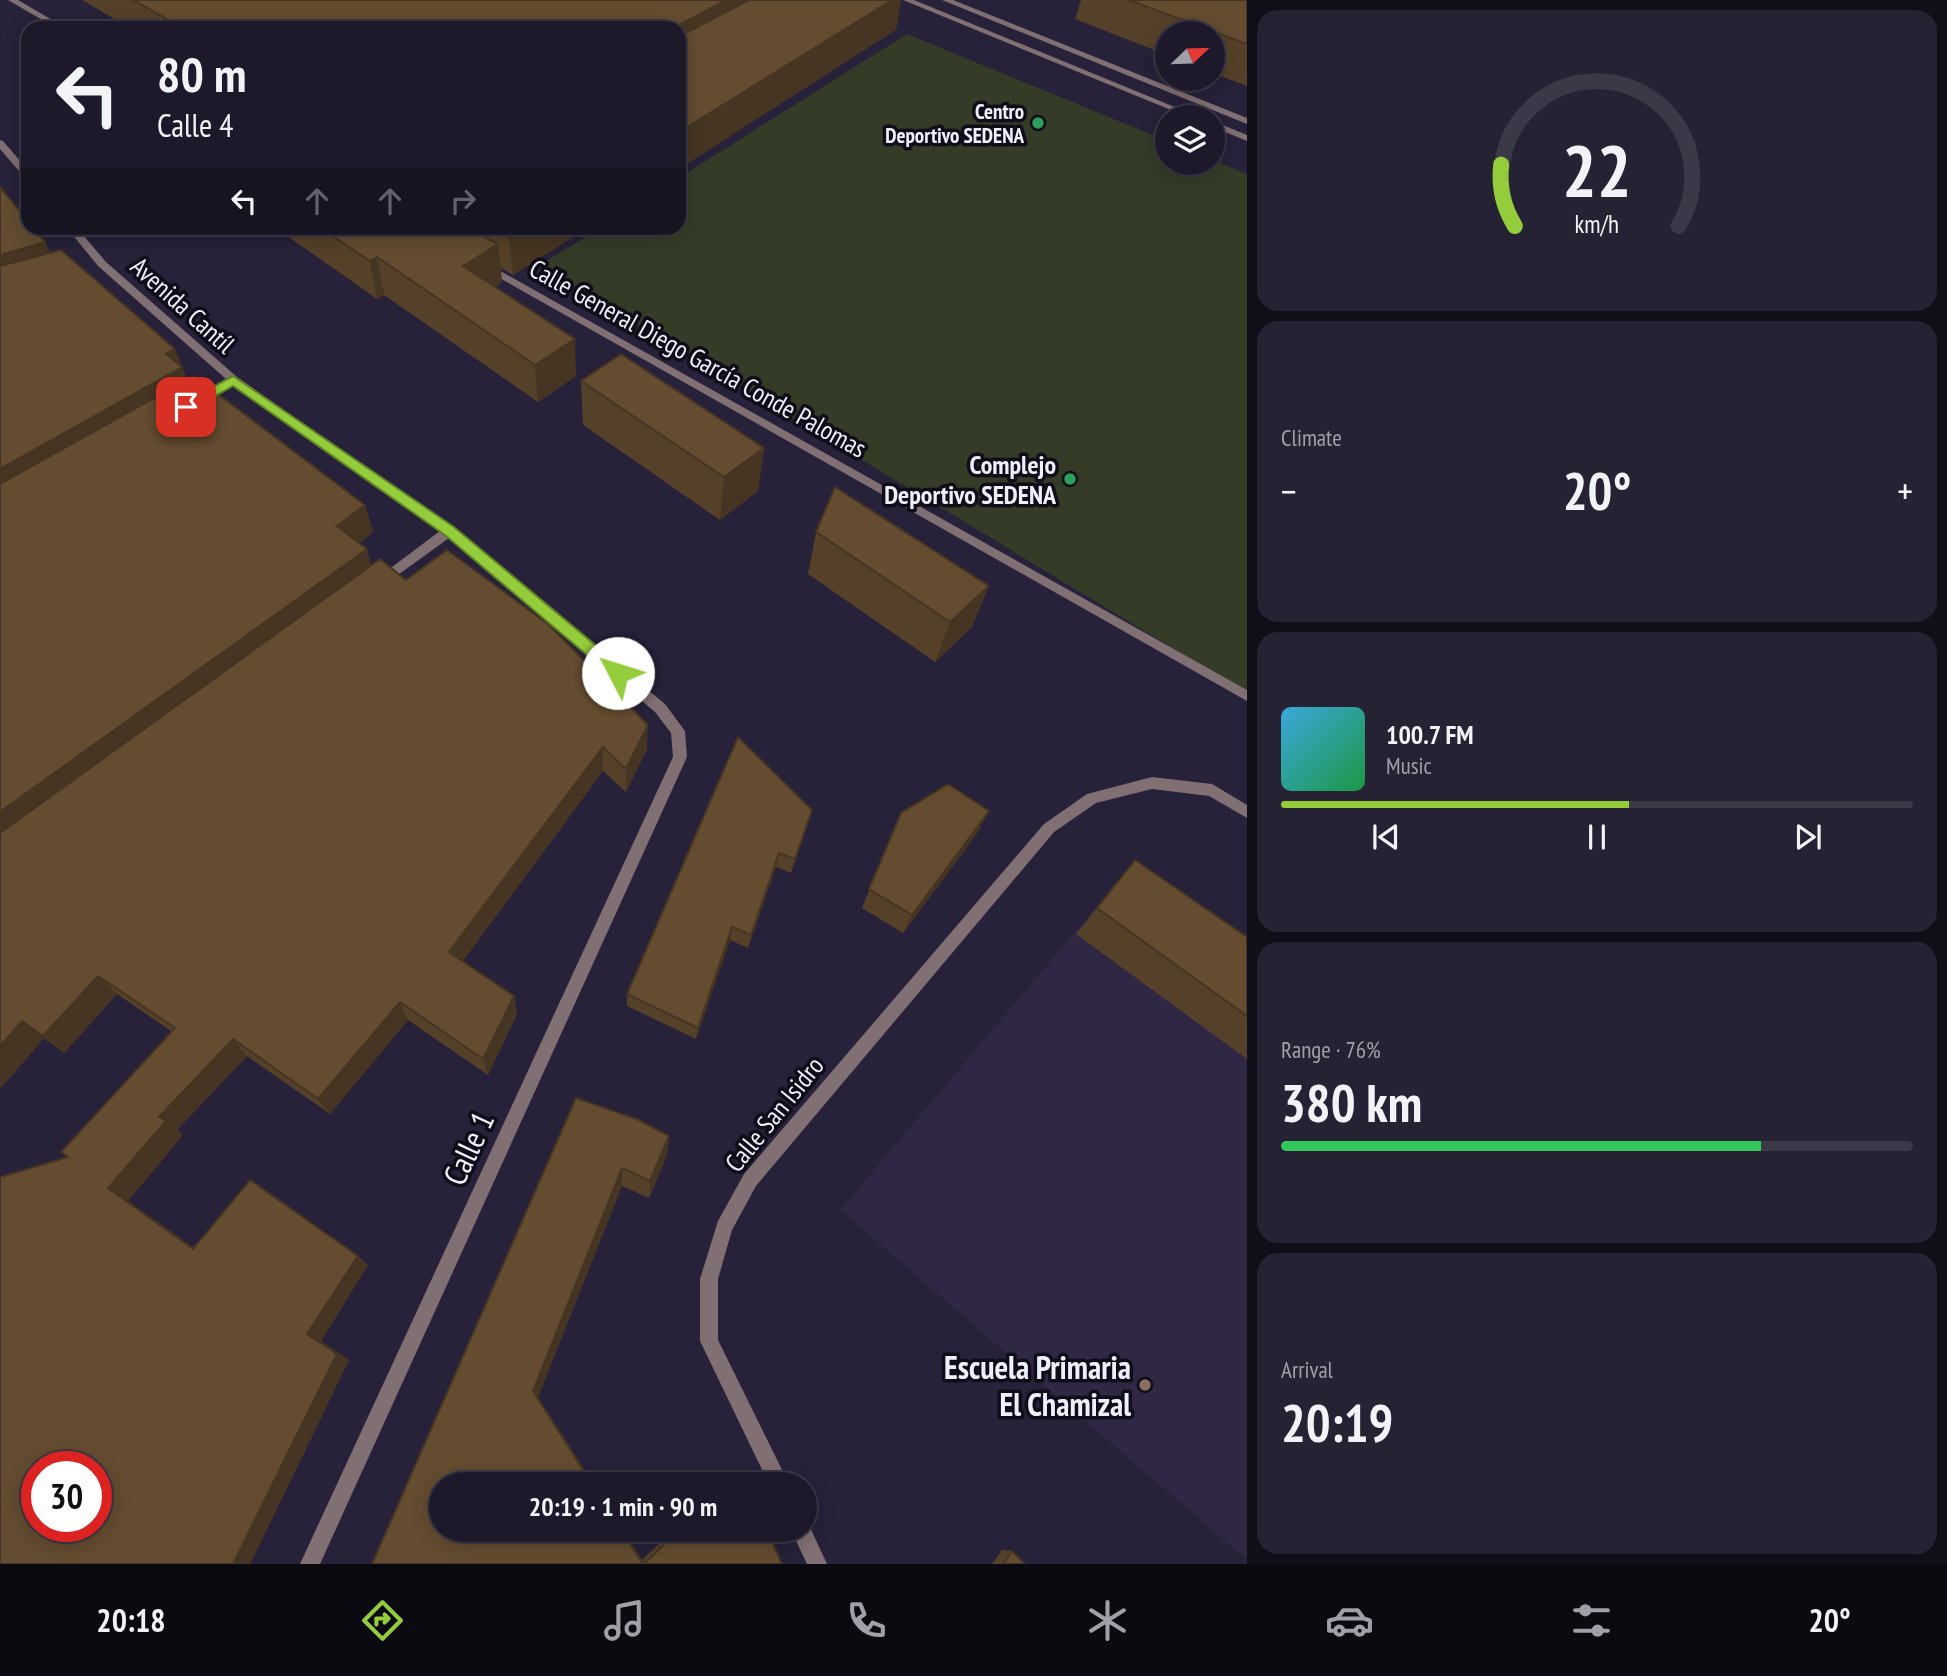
<!DOCTYPE html>
<html lang="en">
<head>
<meta charset="utf-8">
<style>
  body { margin:0; font-family:"PT Sans Narrow",sans-serif; background:#252233; color:#f1f3f6; height:100vh; display:flex; flex-direction:column; font-size:26px; white-space:nowrap }
  * { box-sizing:border-box; margin:0 }
  p { font-size:23px; color:#a0a0a9 }
  .icon { flex:none; width:38px; height:38px; fill:none; stroke:currentColor; stroke-width:2; stroke-linecap:round; stroke-linejoin:round }
  .map { position:relative; flex:1; overflow:hidden }
  .sheet { display:flex; flex-direction:column; gap:10px; padding:10px; background:#100e18; width:700px }
  .sheet>* { flex:none }
  .guide { position:absolute; left:21px; top:21px; width:665px; height:214px; border-radius:21px; box-shadow:0 4px 18px #0003,0 0 0 2px #3b3847; background:#1d192b; color:#f1f3f6; overflow:hidden }
  .needle { width:46px; rotate:67deg }
  .controls { position:absolute; left:1155px; top:21px; display:grid; gap:14px }
  .controls a { display:grid; place-items:center; width:70px; height:70px; border-radius:50%; background:#1d192b; box-shadow:0 4px 18px #0003,0 0 0 2px #3b3847; font-size:35px }
  .speed { position:absolute; left:21px; top:1451px; display:flex; gap:14px; font-size:35px; font-weight:700; text-align:center }
  .speed>* { display:grid; place-content:center; width:91px; height:91px; border-radius:50%; background:#1d192b; box-shadow:0 4px 18px #0003,0 0 0 2px #3b3847; line-height:1 }
  .speed .limit { border:10px solid #d22; background:#fff; color:#111 }
  .pin { position:absolute; display:grid; place-items:center; width:60px; height:60px; color:#fff; margin:-30px; border-radius:14px; box-shadow:0 4px 10px #0006 }
  .me { position:absolute; width:77px; margin:-38px; rotate:310deg; stroke-linejoin:round; filter:drop-shadow(0 0 5px #0008) }
  .turn { display:flex; align-items:center; gap:24px; height:147px; padding:0 21px; font-size:32px }
  .turn .icon { width:91px; height:91px; stroke-width:2.5 }
  .turn b { display:block; font-size:49px; line-height:60px }
  .lanes { display:flex; align-items:center; height:66px; padding:0 21px; background:#0003; justify-content:center; gap:35px; direction:ltr }
  .lanes .off { opacity:.35 }
  .big { font-size:52px; font-weight:800; line-height:1.1 }
  .sheet .tile { flex:1; display:flex; flex-direction:column; justify-content:center; gap:10px; min-width:0; padding:0 24px; border-radius:21px; background:#252233 }
  .sheet .dial { align-items:center; gap:0 }
  .dial svg { height:182px; overflow:visible; fill:none; stroke:#3b3847; stroke-width:7; stroke-linecap:round; text-anchor:middle }
  .dial text { fill:#f1f3f6; stroke:none }
  .song { display:flex; align-items:center; gap:21px }
  .cover { width:84px; height:84px; border-radius:10px; background:linear-gradient(135deg,hsl(200 70% 55%),hsl(140 70% 35%)) }
  .played { height:7px; border-radius:4px; background:linear-gradient(90deg,#95cc3b 55%,#3b3847 55%) }
  .keys { display:flex; justify-content:space-around; direction:ltr }
  .heat { display:flex; justify-content:space-between; align-items:center; font-size:38px; direction:ltr }
  .charge { height:10px; border-radius:5px; background:linear-gradient(90deg,#34c759 76%,#3b3847 0) }
  .trip { position:absolute; left:429px; top:1472px; width:388px; height:70px; border-radius:35px; background:#1d192b; box-shadow:0 4px 18px #0003,0 0 0 2px #3b3847; font-weight:800; line-height:70px; text-align:center }
  .tabs { display:flex; height:112px; justify-content:space-around; align-items:center; background:#0c0a11; color:#a0a0a9 }
  .tabs .icon { width:49px; height:49px }
  .tabs .on { color:#95cc3b }
  .tabs b { font-size:32px; color:#f1f3f6 }
  main { display:flex; flex:1; min-height:0 }
  .map>svg:first-child { display:block }
  .built { fill:#302745 }
  .green { fill:#343c27 }
  .lines { fill:none; stroke-linecap:round; stroke-linejoin:round }
  .minor { fill:#806f73; fill-rule:evenodd }
  .wall { fill:#554129 }
  .shaded-wall { fill:#453522 }
  .building { fill:#634c30; stroke:#453522; stroke-width:2; fill-rule:evenodd }
  .route { fill:#95cc3b; stroke:#618526; stroke-width:2 }
  .leisure-dot { fill:#2e9e5b; stroke:#0f0d17; stroke-width:2.5 }
  .education-dot { fill:#8d6e63; stroke:#0f0d17; stroke-width:2.5 }
  .labels { text-anchor:middle; dominant-baseline:central; stroke-width:7; stroke-linejoin:round; paint-order:stroke }
  .far-poi-label { font-size:21px; font-weight:bold; fill:#f0edfd; stroke:#0f0d17; text-anchor:end }
  .street-label { font-size:26px; fill:#f0edfd; stroke:#0f0d17 }
  .poi-label { font-size:26px; font-weight:bold; fill:#f0edfd; stroke:#0f0d17; text-anchor:end }
  .near-street-label { font-size:32px; fill:#f0edfd; stroke:#0f0d17 }
  .near-poi-label { font-size:32px; font-weight:bold; fill:#f0edfd; stroke:#0f0d17; text-anchor:end }
</style>
</head>
<body>
<main>
<div class="map">
<svg width="1247" height="1564" viewBox="0 0 1247 1564">
  <rect width="100%" height="100%" fill="#272139"/>
  <path class="built" d="M1113 887 1247 981V1560L840 1210Z"/>
  <path class="green" d="M907 34 1167 141V163H1213V160L1247 174V693L540 265 600 228H679V178Z"/>
  <g class="lines">
    <path class="minor" d="M8 0H18L66 28H56Z
      M903 0H914L1199 117H1188Z
      M942 0H953L1247 118V124Z
      M1213 121 1247 135V141L1213 127Z
      M0 140 3 141 28 170V179L25 178 0 149Z
      M67 228H77L106 262 237 377 453 528 665 704 685 731 687 757 320 1564H300L673 757 671 733 655 712 449 538 384 585H376L374 582 376 579 440 531 233 385 202 403H194V397L226 379 98 266Z
      M486 263 1247 690V701L482 268 481 266Z
      M1152 777 1212 784 1247 805V818L1209 796 1152 789 1096 803 1054 832 756 1186 732 1230 718 1279V1340L789 1484H769L700 1341V1279L718 1221 744 1174 1044 824 1087 794Z
      M805 1522 808 1523 827 1564H807L791 1530H805Z"/>
  </g>
  <path class="wall" d="M82 0H901L896 30 679 28H130Z
    M1081 0H1247V86L1213 73V33H1167V55L1075 19Z
    M276 228H587L513 275 501 268 502 282 495 287 576 376 538 402 384 295 377 299Z
    M50 253 175 349 187 380 365 505 373 532 359 543 371 566 406 580 647 749 626 792 603 771 462 962 514 996 517 1014 488 1075 408 1020 330 1114 247 1056 177 1130 183 1135 128 1201 194 1248 358 1256 368 1265 321 1341 349 1360 250 1564 68 1157 171 1031 117 994 64 1053 44 1038 0 1089Z
    M581 381 764 448 758 491 720 520 583 425Z
    M816 532 972 627 935 662 808 574Z
    M812 810 791 873 776 867 748 948 730 940 696 1039 627 1006V994Z
    M901 813 978 832 903 933 862 908Z
    M1135 860 1247 937V1059L1076 934Z
    M639 1120 669 1136 667 1155 649 1198 622 1186 538 1397 441 1530H623L642 1560 674 1530H767L782 1564H372Z
    M740 1471 746 1484H721L733 1473Z
    M1002 1550 1012 1551 1025 1564H992Z"/>
  <path class="shaded-wall" d="M726 0H791L679 61V25Z
    M892 0H901L896 30 679 169V132Z
    M525 228H587L513 275 509 238Z
    M45 242 59 271 0 288V255Z
    M498 244 502 282 468 304 463 266Z
    M377 257 384 295 377 299 370 261Z
    M575 339 576 376 538 402 535 365Z
    M175 349 193 395 0 506V469L166 354Z
    M764 448 758 491 720 520 724 477Z
    M365 505 373 532 345 553 337 526Z
    M367 549 374 576 0 850V812Z
    M989 586 972 627 935 662 950 622Z
    M648 725 647 749 626 792V769Z
    M603 747V771L455 972 449 952Z
    M812 810 808 824 791 873 795 859Z
    M989 811 978 832 903 933 912 915Z
    M779 853 776 867 748 948 751 935Z
    M732 927 730 940 696 1039 698 1028Z
    M98 976 117 994 64 1053 43 1036Z
    M514 996 517 1014 488 1075 483 1059Z
    M400 1002 408 1020 330 1114 318 1099Z
    M22 1021 44 1038 0 1089V1046Z
    M233 1039 247 1056 177 1130 183 1135 128 1201 210 1259 193 1249 108 1188 159 1117Z
    M669 1136 667 1155 649 1198 650 1181Z
    M622 1168V1186L538 1397 594 1484H592L533 1391Z
    M358 1256 368 1265 321 1341 349 1360 250 1564H233L307 1334Z
    M621 1530H623L642 1560 643 1564Z"/>
  <path class="building" d="M133 0H726L679 25V28H183Z
    M749 0H892L679 132V34L682 35Z
    M1129 0H1247V44Z
    M0 187 28 221V228H33L45 242 0 255Z
    M320 228H468L498 244 463 266 575 339 535 365 377 257 370 261Z
    M491 228H525L509 238Z
    M61 250 175 349 166 354 182 367 0 469V266Z
    M621 354 764 448 724 477 581 381Z
    M194 376 365 505 337 526 367 549 0 812V484Z
    M835 487 989 586 950 622 816 532Z
    M447 550 548 624 648 725 626 769 603 747 449 952 514 996 483 1059 400 1002 318 1099 233 1039 159 1117 166 1121 108 1188 193 1249 250 1180 358 1256 307 1334 337 1354 233 1564H0V1177L68 1157 61 1152 175 1028 98 976 43 1036 22 1021 0 1046V833L380 559 406 580ZM37 1466H96V1526H37Z
    M738 737 812 810 795 859 779 853 751 935 732 927 698 1028 627 994Z
    M948 784 989 811 912 915 869 889 901 813Z
    M1135 860 1247 937V1016L1097 908Z
    M576 1098 639 1120 669 1136 650 1181 622 1168 533 1391 592 1484H441V1530H621L643 1564H372Z
    M740 1471 746 1484H727Z
    M679 1530H767L782 1564H644Z
    M1012 1551 1025 1564H1003Z"/>
  <path class="route" d="M233 376 454 527 624 669 626 673 624 677H613L445 535 233 386 191 410H182V404Z"/>
  <g class="leisure-dot">
    <circle cx="1038" cy="123" r="7"/>
    <circle cx="1070" cy="479" r="7"/>
  </g>
  <circle class="education-dot" cx="1145" cy="1385" r="7"/>
  <g class="labels">
    <g class="far-poi-label">
      <text x="1024" y="111">Centro<tspan x="1024" dy="24">Deportivo SEDENA</tspan></text>
    </g>
    <g class="street-label">
      <text transform="translate(183 305) rotate(42)">Avenida Cantíl</text>
      <text transform="translate(698 358) rotate(29)">Calle General Diego García Conde Palomas</text>
      <text transform="translate(774 1114) rotate(-51)">Calle San Isidro</text>
    </g>
    <g class="poi-label">
      <text x="1056" y="464">Complejo<tspan x="1056" dy="30">Deportivo SEDENA</tspan></text>
    </g>
    <g class="near-street-label">
      <text transform="translate(468 1148) rotate(-65)">Calle 1</text>
    </g>
    <g class="near-poi-label">
      <text x="1131" y="1367">Escuela Primaria<tspan x="1131" dy="37">El Chamizal</tspan></text>
    </g>
  </g>
</svg>
<div class="controls">
<a><svg class="needle" viewBox="-14 -14 28 28"><path d="M0-13l5 13h-10z" fill="#e53935"/><path d="M0 13l5-13h-10z" fill="#a0a0a9"/></svg></a>
<a><svg class="icon" aria-label="layers" viewBox="0 0 24 24"><path d="M12 4l9 5-9 5-9-5zM3 14l9 5 9-5"/></svg></a>
</div>
<div class="speed"><div class="limit">30</div></div>
<div class="pin" style="left:186px;top:407px;background:#d93025"><svg class="icon" aria-label="arrive" viewBox="0 0 24 24"><path d="M6 21V4h12l-3 4 3 4H6"/></svg></div>
<svg class="me" style="left:618px;top:673px" viewBox="-20 -20 40 40"><circle r="19" fill="#fff"/><path d="M0-13L10 11 0 6-10 11z" fill="#95cc3b"/></svg>
<div class="trip">20:19 · 1 min · 90 m</div>
<div class="guide">
<div class="turn"><svg class="icon" aria-label="left" viewBox="0 0 24 24"><path d="M17 20v-9H6M10 6l-5 5 5 5"/></svg><div><b>80 m</b>Calle 4</div></div>
<div class="lanes"><svg class="icon" aria-label="left" viewBox="0 0 24 24"><path d="M17 20v-9H6M10 6l-5 5 5 5"/></svg><svg class="icon off" aria-label="ahead" viewBox="0 0 24 24"><path d="M12 20V5M6 11l6-6 6 6"/></svg><svg class="icon off" aria-label="ahead" viewBox="0 0 24 24"><path d="M12 20V5M6 11l6-6 6 6"/></svg><svg class="icon off" aria-label="right" viewBox="0 0 24 24"><path d="M7 20v-9h11M14 6l5 5-5 5"/></svg></div>
</div>
</div>
<section class="sheet">
<div class="tile dial"><svg viewBox="0 0 100 80">
<path d="M14 69A42 42 0 1 1 86 69"/>
<path d="M14 69A42 42 0 0 1 8 42" stroke="#95cc3b"/>
<text x="50" y="56" font-size="32" font-weight="700">22</text>
<text x="50" y="72" font-size="11">km/h</text>
</svg></div>
<div class="tile"><p>Climate</p>
<div class="heat"><a>−</a><b class="big">20°</b><a>+</a></div>
</div>
<div class="tile">
<div class="song"><i class="cover"></i><div><b>100.7 FM</b><p>Music</p></div></div>
<div class="played"></div>
<div class="keys"><svg class="icon" aria-label="previous" viewBox="0 0 24 24"><path d="M18 5L8 12l10 7zM5 5v14"/></svg><svg class="icon" aria-label="pause" viewBox="0 0 24 24"><path d="M8 5v14M16 5v14"/></svg><svg class="icon" aria-label="next" viewBox="0 0 24 24"><path d="M6 5l10 7-10 7zM19 5v14"/></svg></div>
</div>
<div class="tile"><p>Range · 76%</p><b class="big">380 km</b><div class="charge"></div></div>
<div class="tile"><p>Arrival</p><b class="big">20:19</b></div>
</section>
</main>
<nav class="tabs">
<b>20:18</b>
<svg class="icon on" aria-label="directions" viewBox="0 0 24 24"><path d="M12 3l9 9-9 9-9-9zM9 14v-3h6M13 9l2 2-2 2"/></svg>
<svg class="icon" aria-label="music" viewBox="0 0 24 24"><path d="M9 18V5l10-2v13"/><circle cx="6" cy="18" r="3"/><circle cx="16" cy="16" r="3"/></svg>
<svg class="icon" aria-label="phone" viewBox="0 0 24 24"><path d="M5 4h4l2 5-3 2q2 4 5 5l2-3 5 2v4C11 20 4 13 5 4z"/></svg>
<svg class="icon" aria-label="climate" viewBox="0 0 24 24"><path d="M12 3v18M4 7l16 10M4 17L20 7"/></svg>
<svg class="icon" aria-label="car" viewBox="0 0 24 24"><path d="M5 17H2v-5l4-1 3-4h7l3 4 3 1v5h-3M9 17h6M6 11h13"/><circle cx="7" cy="17" r="2"/><circle cx="17" cy="17" r="2"/></svg>
<svg class="icon" aria-label="filters" viewBox="0 0 24 24"><path d="M4 7h16M4 17h16"/><circle cx="9" cy="7" r="2"/><circle cx="15" cy="17" r="2"/></svg>
<b>20°</b>
</nav>
</body>
</html>
